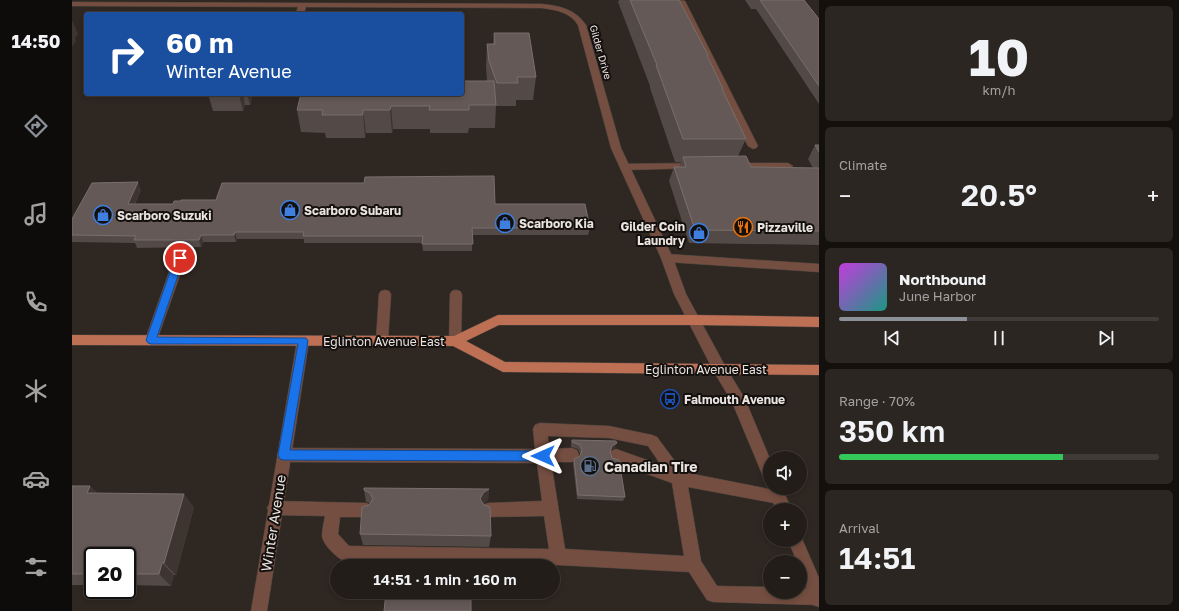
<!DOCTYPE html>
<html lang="en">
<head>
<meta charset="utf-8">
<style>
  body { margin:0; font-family:"Golos Text",sans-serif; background:#2b2622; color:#f1f3f6; height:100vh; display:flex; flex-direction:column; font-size:15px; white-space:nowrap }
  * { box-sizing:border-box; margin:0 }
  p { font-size:13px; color:#a3a2a2 }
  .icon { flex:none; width:22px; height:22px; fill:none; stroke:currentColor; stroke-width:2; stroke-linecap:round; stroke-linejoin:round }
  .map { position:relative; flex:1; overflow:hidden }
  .side { display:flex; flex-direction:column; gap:6px; padding:6px; background:#13100e; width:360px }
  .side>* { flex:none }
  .hud { position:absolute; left:12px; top:12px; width:380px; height:84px; border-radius:4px; box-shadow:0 2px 6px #0003,0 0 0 1px #403b38; background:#1a4fa0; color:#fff; overflow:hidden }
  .tools { position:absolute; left:691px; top:451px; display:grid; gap:8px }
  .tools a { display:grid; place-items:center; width:44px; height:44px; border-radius:50%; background:#231d19; box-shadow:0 2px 6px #0003,0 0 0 1px #403b38; font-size:20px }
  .speed { position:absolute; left:12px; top:547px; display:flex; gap:8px; font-size:20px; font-weight:700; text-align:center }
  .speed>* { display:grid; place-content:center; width:52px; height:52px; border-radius:50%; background:#231d19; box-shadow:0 2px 6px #0003,0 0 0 1px #403b38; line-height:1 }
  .speed .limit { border:2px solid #111; border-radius:6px; background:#fff; color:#111 }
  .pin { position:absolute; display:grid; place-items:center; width:34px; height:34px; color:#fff; margin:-17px; border:2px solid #fff; border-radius:50%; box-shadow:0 1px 4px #0007 }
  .me { position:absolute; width:44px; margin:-22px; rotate:270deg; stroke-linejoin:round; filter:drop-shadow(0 0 3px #0008) }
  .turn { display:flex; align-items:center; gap:14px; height:84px; padding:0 16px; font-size:18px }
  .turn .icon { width:52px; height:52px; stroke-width:2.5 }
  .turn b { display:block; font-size:28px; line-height:34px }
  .big { font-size:30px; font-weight:600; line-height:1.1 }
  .side .tile { flex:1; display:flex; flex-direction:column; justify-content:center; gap:6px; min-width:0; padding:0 14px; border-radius:6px; background:#2b2622 }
  .side .dial { align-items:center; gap:0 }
  .dial b { font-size:52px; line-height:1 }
  .song { display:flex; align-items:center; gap:12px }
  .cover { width:48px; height:48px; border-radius:6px; background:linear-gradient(135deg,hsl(290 70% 55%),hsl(170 70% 35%)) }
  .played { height:4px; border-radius:2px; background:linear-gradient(90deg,#8c9099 40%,#403b38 40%) }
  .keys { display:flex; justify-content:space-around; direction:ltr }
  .heat { display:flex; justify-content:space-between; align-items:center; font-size:22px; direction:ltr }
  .charge { height:6px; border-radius:3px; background:linear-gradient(90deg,#34c759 70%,#403b38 0) }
  .trip { position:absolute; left:258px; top:559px; width:230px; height:40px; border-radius:20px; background:#231d19; box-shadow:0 2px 6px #0003,0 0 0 1px #403b38; font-weight:600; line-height:40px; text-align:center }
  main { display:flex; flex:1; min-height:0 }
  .dock { display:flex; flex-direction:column; width:72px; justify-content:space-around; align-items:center; background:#0e0c0a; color:#a3a2a2 }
  .dock .icon { width:28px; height:28px }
  .dock .current { color:#8c9099 }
  .dock b { font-size:18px; color:#f1f3f6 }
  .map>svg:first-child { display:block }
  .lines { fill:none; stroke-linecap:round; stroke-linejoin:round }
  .lane-casing { stroke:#4d4540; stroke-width:1 }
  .street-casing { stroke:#4d4540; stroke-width:1 }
  .primary-casing { stroke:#4d4540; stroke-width:1 }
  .lane { fill:#744e40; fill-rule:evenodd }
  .street { fill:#744e40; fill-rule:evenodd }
  .primary { fill:#bd7054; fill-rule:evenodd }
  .wall { fill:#534946 }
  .shaded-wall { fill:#3e3430 }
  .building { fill:#645956; stroke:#796f6c }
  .route { fill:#1a73e8; stroke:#114b97 }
  .labels { text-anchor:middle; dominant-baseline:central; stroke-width:4; stroke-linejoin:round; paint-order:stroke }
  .far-street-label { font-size:10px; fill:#eae4e1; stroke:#14100e }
  .poi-label { font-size:12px; font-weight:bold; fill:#eae4e1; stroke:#14100e; text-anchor:start }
  .street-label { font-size:12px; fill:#eae4e1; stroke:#14100e }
  .near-poi-label { font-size:14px; font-weight:bold; fill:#eae4e1; stroke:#14100e; text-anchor:start }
  .near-street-label { font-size:14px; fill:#eae4e1; stroke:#14100e }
</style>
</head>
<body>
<main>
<nav class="dock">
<b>14:50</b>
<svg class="icon current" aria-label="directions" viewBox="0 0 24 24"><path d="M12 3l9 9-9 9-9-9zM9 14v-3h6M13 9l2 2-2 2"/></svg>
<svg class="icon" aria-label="music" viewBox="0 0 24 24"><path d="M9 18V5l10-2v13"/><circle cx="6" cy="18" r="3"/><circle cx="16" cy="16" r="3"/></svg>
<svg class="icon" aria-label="phone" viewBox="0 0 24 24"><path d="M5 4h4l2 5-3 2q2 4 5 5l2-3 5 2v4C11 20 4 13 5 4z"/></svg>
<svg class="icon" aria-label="climate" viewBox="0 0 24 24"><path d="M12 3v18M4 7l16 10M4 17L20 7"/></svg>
<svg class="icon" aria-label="car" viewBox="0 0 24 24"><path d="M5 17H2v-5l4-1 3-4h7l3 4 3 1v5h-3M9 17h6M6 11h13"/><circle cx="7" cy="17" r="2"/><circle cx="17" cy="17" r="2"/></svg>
<svg class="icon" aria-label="filters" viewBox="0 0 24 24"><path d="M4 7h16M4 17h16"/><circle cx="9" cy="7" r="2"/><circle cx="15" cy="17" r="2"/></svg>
</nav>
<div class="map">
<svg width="747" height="611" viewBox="0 0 747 611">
  <rect width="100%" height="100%" fill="#2f2721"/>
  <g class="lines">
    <g class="lane-casing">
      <path id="lane" d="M606 0 613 1 686 146 684 148 681 149 676 146Z
        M227 4H233L234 6 232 14H224Z
        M624 163 627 164 629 166 627 168 553 170 548 167 553 164Z
        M663 163H716L721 166 716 169 660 168 658 166 660 164Z
        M108 254 112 255 114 258 85 340 83 344 79 345 75 344 73 340 102 258 104 255Z
        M595 254 747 264V272L595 262 591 261 589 258 591 255Z
        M313 290 317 291 319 294 316 340 314 344 310 345 306 344 304 340 307 294 309 291Z
        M384 290 388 291 390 294 389 341 387 345 383 346 379 345 377 341 378 294 380 291Z
        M468 423 537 426 580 435 585 437 611 472 712 492 714 497 712 502 707 504 616 487 629 561 645 586 698 587V592H728V588L746 589 747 605 641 602 635 600 617 572 486 565 274 562C266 559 251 545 250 536 250 530 252 522 253 516L203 515 198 513 195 508 198 503 203 501 294 503 299 505 302 510 299 515 294 517H268L266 534 277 546 477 549 472 516 416 517 411 515 408 510 411 505 416 503 470 501 465 463 212 462 207 460 205 455 207 450 212 448 463 449 461 429 463 425ZM476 436 537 438 576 446 589 465 544 449 539 451 537 456 539 461 600 483 612 556 493 549 479 462H500L505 460 507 455 505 450 500 448 477 449Z"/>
    </g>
    <g class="street-casing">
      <path id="street" d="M0 2 470 4C488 6 503 9 514 25L549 148 601 258 614 294 652 364 673 399 698 459V483L693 481 660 402 642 372 602 294 589 258 539 148 506 25C498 12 484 10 470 8L0 6Z
        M231 336 235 337 237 341 195 611H179L225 341 227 337Z
        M698 483V488H710L720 510H704L696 488Z
        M728 534 747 578V607L741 605 728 571V562H725L716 540H728Z"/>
    </g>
    <g class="primary-casing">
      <path id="primary" d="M426 315H623L747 317V327L623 325H427L394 341 433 362 747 365V375L431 372 381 346 0 345V335L382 336Z"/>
    </g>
    <use href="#lane" class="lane"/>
    <use href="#street" class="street"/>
    <use href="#primary" class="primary"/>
  </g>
  <path class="wall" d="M547 0H607L636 55V56L651 89 650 90 674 139 666 156 679 167 741 168 736 159 743 145H747V245L617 243 597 181 602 167H607L609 162H603L578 88V86L546 2Z
    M673 0H732L747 19V104L684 9H679Z
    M422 33 464 77 461 100H444V106H424L423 128H397L396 133H358V129H321L320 133H294L293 138H254L253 133 229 132 225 110 415 81 414 67 415 44H421Z
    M136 94H181L178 105H173L171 111H141Z
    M69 190 63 204H423L518 228 516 235H400V251H351L350 243H232V239H165L164 242H131L129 247 65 248 63 243 0 242V219Z
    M500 440 543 448 538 450V452L553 497 551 501 505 499 501 463 502 459 508 456V454L506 449 499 447V444Z
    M0 486H18L25 493 122 507 104 575H102L99 586 55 585V556H21V585H0Z
    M417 489 416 500 411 504 419 536 417 547 291 545 288 534 297 505 298 503 294 502 292 490Z"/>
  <path class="shaded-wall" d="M0 20 6 34 3 38 4 41 0 47Z
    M167 94H171L173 105 171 111Z
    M175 94H181L178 105Z
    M319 106 321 129 320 133 318 110Z
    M291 110 294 133 293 138 291 115Z
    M66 182 69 190 59 211 56 204Z
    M163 232 165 239 164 242 162 235Z
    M129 235 131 242 129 247 127 240Z
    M545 443 543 448 538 450 540 446Z
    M18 486 31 500 15 493Z
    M417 489 416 500 410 504 408 499 411 493Z
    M112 494 122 507 104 575 92 563Z
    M90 563 102 575 99 586 87 574Z"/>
  <path class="building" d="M558 0H607L636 55H635L651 89H650L674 139H611L584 65H585Z
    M688 0H732L747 19V86Z
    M224 12H256V14H223Z
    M422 33H457L464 77H445L446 83H425L417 61 415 44H423Z
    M390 81H422L424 105H397V110H357L358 106H319L318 110H291V115H250L251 110H225L229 94H390Z
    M743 145H747V152Z
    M674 156 679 167 747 168V231L623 230 602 167H614L611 157Z
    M422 176 423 204H513L518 228H400L401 244H350L351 236H231L232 232H163L162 235H129L127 240H62L64 236 0 235V219L20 183 66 182 56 204H101L102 201H109V200H144L150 183H292L293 177Z
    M500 440 544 441 545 443 540 446 538 452 540 458 547 460 553 497 506 495 502 459 508 456 510 450 508 445 500 442Z
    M0 486H18L15 493 112 494 92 563H90L87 574H55V556H21V574H0Z
    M292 488 417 489 411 493 408 499 412 505 418 507 419 536 288 534 290 507 297 505 301 499 298 493 292 490Z
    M314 592H399V611H312Z"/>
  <path class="route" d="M108 255 112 258 85 337 234 338 236 341 218 450 471 451 475 453 476 456 475 460 471 461 212 460 208 459 206 455 226 344H79L76 343 74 340 103 258Z"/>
  <defs>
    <g id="shop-ring" transform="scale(1)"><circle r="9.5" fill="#14100e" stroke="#3f7fe0" stroke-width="1.5"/><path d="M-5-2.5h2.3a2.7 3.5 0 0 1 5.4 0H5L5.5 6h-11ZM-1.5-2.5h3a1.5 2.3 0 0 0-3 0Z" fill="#3f7fe0"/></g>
    <g id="restaurant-ring" transform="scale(1)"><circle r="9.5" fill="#14100e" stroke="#e8710a" stroke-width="1.5"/><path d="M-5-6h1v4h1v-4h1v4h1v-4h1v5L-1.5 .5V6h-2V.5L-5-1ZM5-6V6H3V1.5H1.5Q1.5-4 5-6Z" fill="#e8710a"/></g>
    <g id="bus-ring" transform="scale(1)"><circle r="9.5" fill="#14100e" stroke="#1a4fb4" stroke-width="1.5"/><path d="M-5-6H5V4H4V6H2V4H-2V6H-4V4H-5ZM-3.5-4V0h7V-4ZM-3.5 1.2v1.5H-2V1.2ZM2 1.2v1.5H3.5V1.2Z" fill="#1a4fb4"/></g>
    <g id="fuel-ring" transform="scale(1)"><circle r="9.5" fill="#14100e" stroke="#5c6f8a" stroke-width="1.5"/><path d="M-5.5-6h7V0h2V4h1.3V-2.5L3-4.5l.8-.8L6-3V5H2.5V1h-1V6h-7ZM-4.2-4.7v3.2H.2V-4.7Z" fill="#5c6f8a"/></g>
  </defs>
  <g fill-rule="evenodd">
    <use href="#shop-ring" x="218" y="210"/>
    <use href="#shop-ring" x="31" y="215"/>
    <use href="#shop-ring" x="433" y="223"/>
    <use href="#restaurant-ring" x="671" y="227"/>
    <use href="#shop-ring" x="627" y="233"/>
    <use href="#bus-ring" x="598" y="399"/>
    <use href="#fuel-ring" x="518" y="466"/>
  </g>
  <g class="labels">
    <g class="far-street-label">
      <text transform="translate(529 52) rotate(74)">Gilder Drive</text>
    </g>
    <g class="poi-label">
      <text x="232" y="210">Scarboro Subaru</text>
      <text x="45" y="215">Scarboro Suzuki</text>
      <text x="447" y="223">Scarboro Kia</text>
      <text x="613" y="226" text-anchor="end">Gilder Coin<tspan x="613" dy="14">Laundry</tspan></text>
      <text x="685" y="227">Pizzaville</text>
      <text x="612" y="399">Falmouth Avenue</text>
    </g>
    <g class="street-label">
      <text x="312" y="341">Eglinton Avenue East</text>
      <text x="634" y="369">Eglinton Avenue East</text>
    </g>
    <g class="near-poi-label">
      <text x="532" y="466">Canadian Tire</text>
    </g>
    <g class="near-street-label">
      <text transform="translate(201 523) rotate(-81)">Winter Avenue</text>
    </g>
  </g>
</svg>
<div class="tools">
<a><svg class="icon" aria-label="sound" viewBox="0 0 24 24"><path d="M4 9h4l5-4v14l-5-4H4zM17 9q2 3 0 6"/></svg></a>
<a>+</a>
<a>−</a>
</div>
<div class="speed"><div class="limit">20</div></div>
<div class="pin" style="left:108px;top:258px;background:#d93025"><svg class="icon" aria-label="arrive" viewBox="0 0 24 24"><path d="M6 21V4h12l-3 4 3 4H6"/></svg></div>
<svg class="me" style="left:471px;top:456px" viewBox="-20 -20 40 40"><path d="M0-17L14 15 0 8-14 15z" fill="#1a73e8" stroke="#fff" stroke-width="4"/></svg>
<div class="trip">14:51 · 1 min · 160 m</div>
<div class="hud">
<div class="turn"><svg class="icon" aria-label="right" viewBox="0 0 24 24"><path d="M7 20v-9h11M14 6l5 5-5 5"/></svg><div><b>60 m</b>Winter Avenue</div></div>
</div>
</div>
<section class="side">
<div class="tile dial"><b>10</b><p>km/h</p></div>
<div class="tile"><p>Climate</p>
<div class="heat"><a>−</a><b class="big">20.5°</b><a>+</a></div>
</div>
<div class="tile">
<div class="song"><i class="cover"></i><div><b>Northbound</b><p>June Harbor</p></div></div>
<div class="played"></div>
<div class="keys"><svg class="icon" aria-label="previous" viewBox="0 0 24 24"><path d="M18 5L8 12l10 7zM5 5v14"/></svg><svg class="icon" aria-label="pause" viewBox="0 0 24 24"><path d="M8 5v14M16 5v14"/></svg><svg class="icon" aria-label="next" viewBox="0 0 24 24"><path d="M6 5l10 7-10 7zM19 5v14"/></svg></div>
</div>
<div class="tile"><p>Range · 70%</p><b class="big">350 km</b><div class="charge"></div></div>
<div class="tile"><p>Arrival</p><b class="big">14:51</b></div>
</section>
</main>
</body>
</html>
